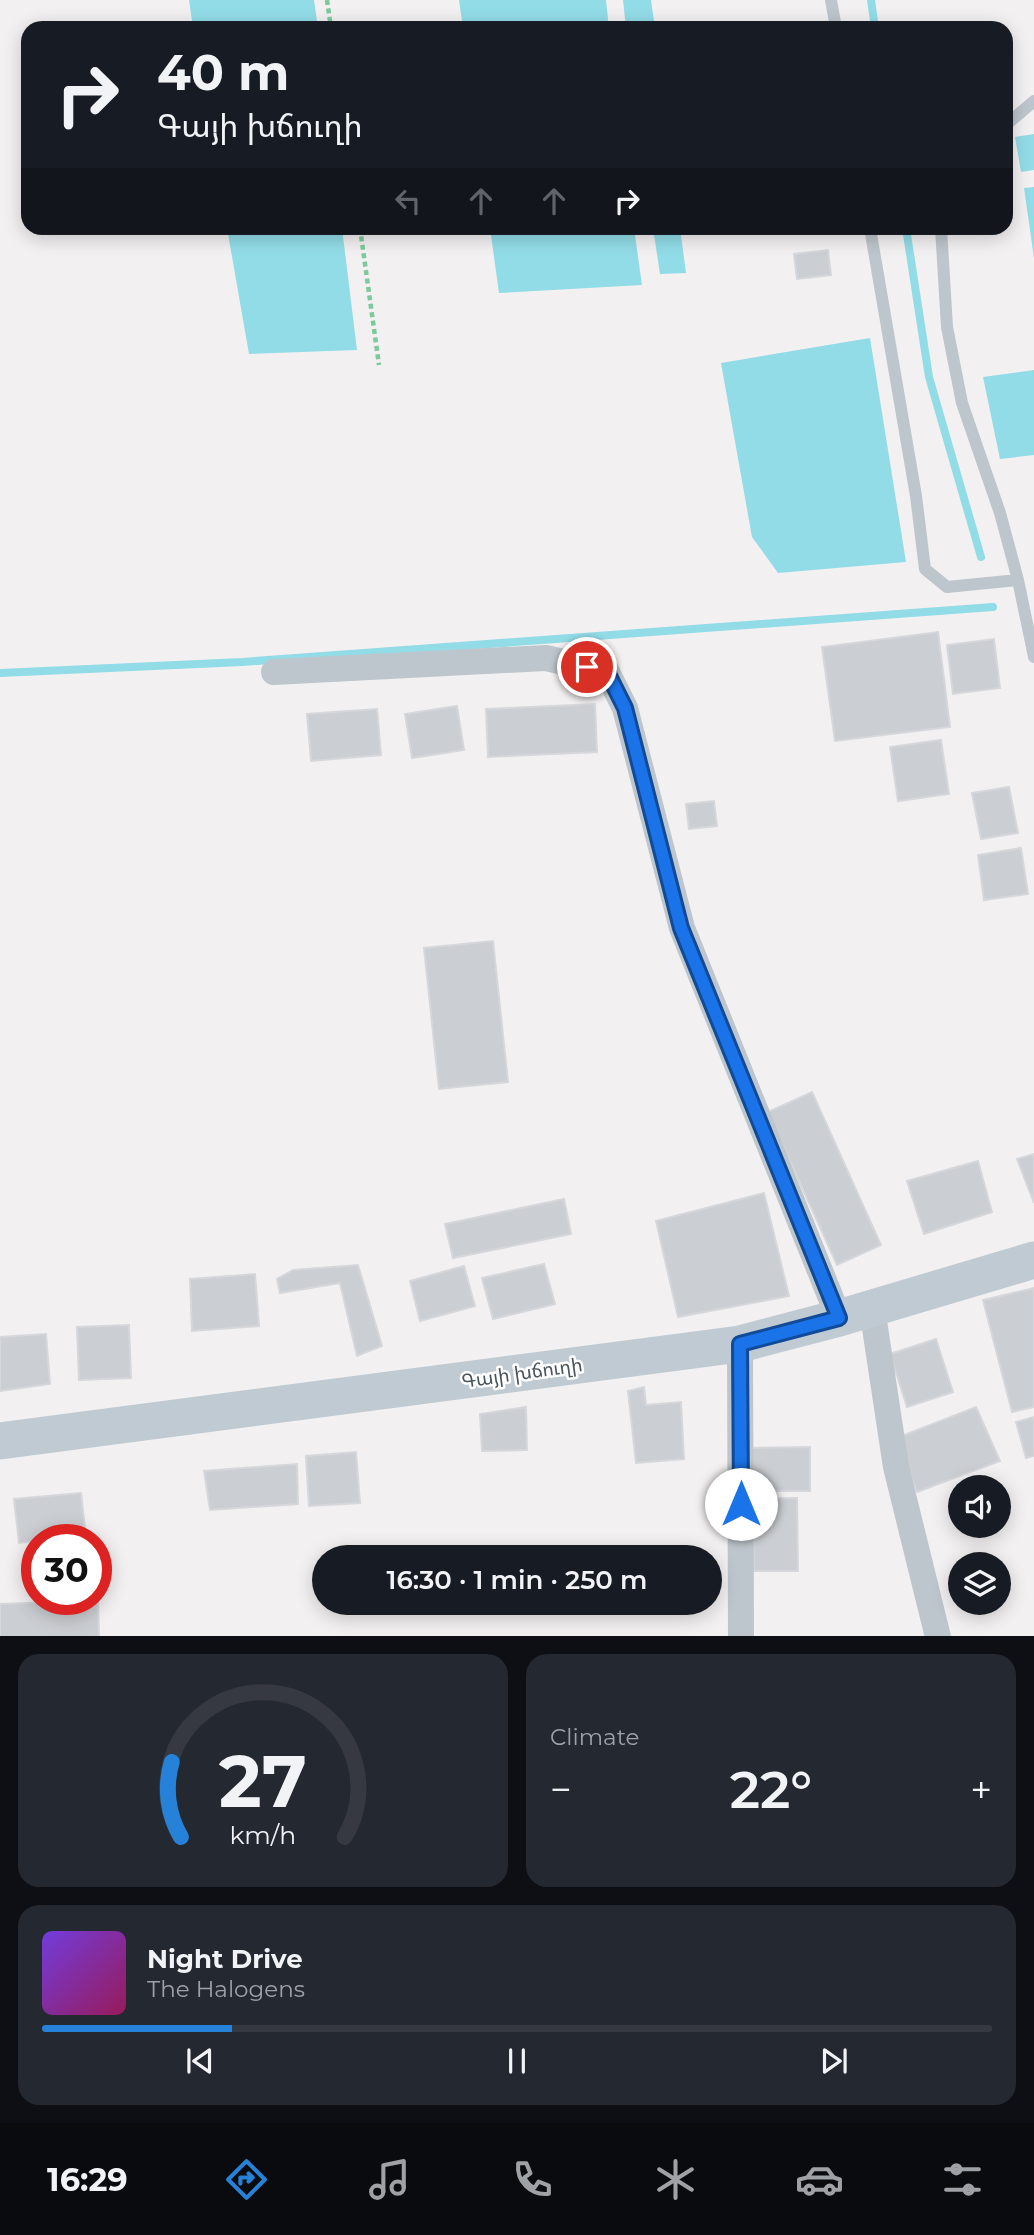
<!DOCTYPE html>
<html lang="en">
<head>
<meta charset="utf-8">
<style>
  body { margin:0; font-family:Montserrat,"Noto Sans Armenian",sans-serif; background:#242831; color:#f1f3f6; height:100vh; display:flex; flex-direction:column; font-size:26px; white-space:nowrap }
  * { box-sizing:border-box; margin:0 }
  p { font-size:23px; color:#9ea1a6 }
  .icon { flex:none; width:38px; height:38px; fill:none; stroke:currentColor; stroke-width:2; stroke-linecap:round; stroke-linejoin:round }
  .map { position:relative; height:1636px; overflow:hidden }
  .side { display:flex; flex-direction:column; gap:18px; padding:18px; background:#0d0f14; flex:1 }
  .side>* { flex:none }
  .guide { position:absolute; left:21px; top:21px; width:992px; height:214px; border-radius:21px; box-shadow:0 4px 18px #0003; background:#171b24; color:#f1f3f6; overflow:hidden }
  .controls { position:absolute; left:948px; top:1475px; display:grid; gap:14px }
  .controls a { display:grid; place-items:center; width:63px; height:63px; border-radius:50%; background:#171b24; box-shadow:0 4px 18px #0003; font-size:35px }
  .speed { position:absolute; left:21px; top:1524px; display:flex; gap:14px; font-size:35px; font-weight:700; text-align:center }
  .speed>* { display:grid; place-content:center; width:91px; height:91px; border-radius:50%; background:#171b24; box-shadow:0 4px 18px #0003; line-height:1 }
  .speed .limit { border:10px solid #d22; background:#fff; color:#111 }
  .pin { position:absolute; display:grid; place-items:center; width:60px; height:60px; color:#fff; margin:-30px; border:4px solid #fff; border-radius:50%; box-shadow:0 2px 7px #0007 }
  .me { position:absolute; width:77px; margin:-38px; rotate:0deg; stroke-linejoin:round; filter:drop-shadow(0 0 5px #0008) }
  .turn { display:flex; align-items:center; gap:24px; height:147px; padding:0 21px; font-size:32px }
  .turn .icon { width:91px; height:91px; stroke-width:2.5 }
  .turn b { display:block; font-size:49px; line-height:60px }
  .lanes { display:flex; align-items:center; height:66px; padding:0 21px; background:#0003; justify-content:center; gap:35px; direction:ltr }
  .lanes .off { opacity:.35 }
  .big { font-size:52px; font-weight:600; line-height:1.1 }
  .side .card { flex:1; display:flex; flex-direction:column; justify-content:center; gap:10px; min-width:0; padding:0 24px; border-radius:21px; background:#242831 }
  .side .dial { align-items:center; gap:0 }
  .dial svg { height:182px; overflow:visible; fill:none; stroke:#363941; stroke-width:7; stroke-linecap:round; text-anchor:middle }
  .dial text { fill:#f1f3f6; stroke:none }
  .song { display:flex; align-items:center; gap:21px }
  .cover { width:84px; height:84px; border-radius:10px; background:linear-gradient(135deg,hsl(260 70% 55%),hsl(330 70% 35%)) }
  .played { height:7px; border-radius:4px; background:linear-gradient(90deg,#2582d8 20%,#363941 20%) }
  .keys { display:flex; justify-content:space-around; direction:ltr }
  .heat { display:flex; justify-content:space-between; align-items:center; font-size:38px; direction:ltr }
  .side .tiles { flex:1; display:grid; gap:18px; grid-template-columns:1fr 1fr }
  .card:last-child { grid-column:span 2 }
  .trip { position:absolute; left:312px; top:1545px; width:410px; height:70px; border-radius:35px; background:#171b24; box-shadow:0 4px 18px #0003; font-weight:600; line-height:70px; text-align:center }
  .tab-bar { display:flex; height:112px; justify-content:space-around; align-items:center; background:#090b0e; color:#9ea1a6 }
  .tab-bar .icon { width:49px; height:49px }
  .tab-bar .active { color:#2582d8 }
  .tab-bar b { font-size:32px; color:#f1f3f6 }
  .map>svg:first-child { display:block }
  .water { fill:#92dce7 }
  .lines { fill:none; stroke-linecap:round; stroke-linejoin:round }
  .stream { stroke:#92dce7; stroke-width:8 }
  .building { fill:#cbced2; stroke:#d5d7db; stroke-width:2 }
  .path { stroke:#7cc99d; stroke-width:4.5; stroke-dasharray:5 3.5; stroke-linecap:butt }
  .service { stroke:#bdc6cc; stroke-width:12 }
  .minor { stroke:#bdc6cc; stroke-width:26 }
  .secondary { stroke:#bfcad3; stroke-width:37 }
  .route-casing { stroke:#114b97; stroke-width:18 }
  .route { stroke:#1a73e8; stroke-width:12 }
  .labels { text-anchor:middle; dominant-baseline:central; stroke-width:5; stroke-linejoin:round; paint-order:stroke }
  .street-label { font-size:19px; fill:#49555d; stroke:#fff }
</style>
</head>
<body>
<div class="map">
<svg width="1034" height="1637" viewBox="0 0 1034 1637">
  <rect width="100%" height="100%" fill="#f3f0f1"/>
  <path class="water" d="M189 0H314L318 28H193Z
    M459 0H606L609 28H463Z
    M623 0H651L655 28H626Z
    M1034 134V170L1021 172 1015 137Z
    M1034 187V258L1024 188Z
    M227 228H342L357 350 249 354Z
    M490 228H634L642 285 499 293Z
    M653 228H680L686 273 660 274Z
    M870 338 906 562 778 573 752 537 721 363Z
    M1034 370V455L1000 459 983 377Z"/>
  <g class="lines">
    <path class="stream" d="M871 0 875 28
      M906 228 929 377 981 557
      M0 673 242 662 993 607"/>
  </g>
  <path class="building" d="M828 250 831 275 797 279 794 254Z
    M938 632 950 727 835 741 822 647Z
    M994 639 1000 688 953 694 947 645Z
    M595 704 597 752 488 757 486 709Z
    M457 706 464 750 412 758 405 714Z
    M377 709 381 755 311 761 307 714Z
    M941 740 949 794 898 801 890 747Z
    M1009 787 1018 833 981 839 972 793Z
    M714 801 717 826 689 829 686 804Z
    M1021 848 1028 894 984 900 978 855Z
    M493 941 508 1082 439 1089 424 948Z
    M812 1092 881 1245 837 1265 768 1112Z
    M1034 1154V1203L1017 1159Z
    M978 1161 992 1212 924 1234 907 1181Z
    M764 1193 789 1296 678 1317 656 1221Z
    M564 1199 571 1234 453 1258 445 1224Z
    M544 1264 555 1304 493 1319 482 1278Z
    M358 1265 382 1346 357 1356 340 1283 280 1293 277 1279 293 1270Z
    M464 1266 475 1306 420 1321 410 1281Z
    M255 1274 259 1326 192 1331 190 1279Z
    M1034 1288V1407L1012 1412 983 1300Z
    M129 1325 131 1378 79 1380 77 1327Z
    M46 1334 50 1384 0 1391V1337Z
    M936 1339 953 1392 907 1407 890 1354Z
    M644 1387 646 1405 681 1402 684 1459 636 1463 628 1391Z
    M526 1407 527 1450 482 1451 480 1414Z
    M976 1407 1000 1461 917 1492 894 1439Z
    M1034 1417V1456L1026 1458 1016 1422Z
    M810 1447V1491H750V1448Z
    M356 1452 360 1503 309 1506 306 1456Z
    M297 1464 298 1504 210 1510 204 1471Z
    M81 1493 86 1536 19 1543 14 1499Z
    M797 1498 798 1571H754L753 1499Z
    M98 1600 99 1637H0V1604Z"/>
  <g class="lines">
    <path class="path" d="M327 0 331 28
      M360 228 379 365"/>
    <path class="service" d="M831 0 836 28
      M1006 125 1034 101
      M870 228 916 496 925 569 947 587 1018 580 1034 657
      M941 228 947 327 962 403 1000 513 1018 580"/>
    <path class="minor" d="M274 672 546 658 607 672 625 708 682 928 839 1318
      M872 1308 896 1467 938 1637
      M740 1344 741 1637"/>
    <path class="secondary" d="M0 1441 740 1344 839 1318 1034 1260"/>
  </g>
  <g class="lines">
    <g class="route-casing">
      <path id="route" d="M587 667 607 672 625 708 681 928 839 1318 740 1344 741 1504"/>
    </g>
    <use href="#route" class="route"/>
  </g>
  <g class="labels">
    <g class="street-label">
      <text transform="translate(522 1373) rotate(-8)">Գայի խճուղի</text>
    </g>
  </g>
</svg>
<div class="controls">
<a><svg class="icon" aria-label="sound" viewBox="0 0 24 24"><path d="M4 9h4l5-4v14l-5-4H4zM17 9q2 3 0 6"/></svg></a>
<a><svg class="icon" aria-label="layers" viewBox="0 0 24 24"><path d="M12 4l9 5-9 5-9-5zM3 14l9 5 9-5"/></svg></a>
</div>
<div class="speed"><div class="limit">30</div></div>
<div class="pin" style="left:587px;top:667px;background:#d93025"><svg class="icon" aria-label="arrive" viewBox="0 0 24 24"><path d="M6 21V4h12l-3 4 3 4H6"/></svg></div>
<svg class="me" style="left:741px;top:1504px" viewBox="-20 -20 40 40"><circle r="19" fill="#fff"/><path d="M0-13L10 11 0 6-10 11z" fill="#1a73e8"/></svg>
<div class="trip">16:30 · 1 min · 250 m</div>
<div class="guide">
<div class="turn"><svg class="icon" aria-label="right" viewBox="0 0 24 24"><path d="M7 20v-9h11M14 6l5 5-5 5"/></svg><div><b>40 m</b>Գայի խճուղի</div></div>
<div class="lanes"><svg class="icon off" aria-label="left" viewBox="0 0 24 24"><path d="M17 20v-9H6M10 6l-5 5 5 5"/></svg><svg class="icon off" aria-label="ahead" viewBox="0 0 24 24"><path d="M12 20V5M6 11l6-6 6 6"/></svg><svg class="icon off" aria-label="ahead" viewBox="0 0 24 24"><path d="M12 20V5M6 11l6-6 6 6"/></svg><svg class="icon" aria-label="right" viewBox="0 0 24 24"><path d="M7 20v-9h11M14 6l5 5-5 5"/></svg></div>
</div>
</div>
<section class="side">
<div class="tiles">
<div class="card dial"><svg viewBox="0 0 100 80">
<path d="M14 69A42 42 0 1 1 86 69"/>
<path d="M14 69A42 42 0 0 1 10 36" stroke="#2582d8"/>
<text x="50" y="56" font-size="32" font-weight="700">27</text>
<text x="50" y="72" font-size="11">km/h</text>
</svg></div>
<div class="card"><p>Climate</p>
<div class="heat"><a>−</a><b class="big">22°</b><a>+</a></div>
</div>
<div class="card">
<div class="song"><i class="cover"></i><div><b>Night Drive</b><p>The Halogens</p></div></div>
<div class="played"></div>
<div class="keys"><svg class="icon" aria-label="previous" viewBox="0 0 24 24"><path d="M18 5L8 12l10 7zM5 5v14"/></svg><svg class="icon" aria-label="pause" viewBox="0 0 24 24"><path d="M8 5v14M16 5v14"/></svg><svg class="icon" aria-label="next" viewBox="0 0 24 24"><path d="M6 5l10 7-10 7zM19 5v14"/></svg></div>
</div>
</div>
</section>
<nav class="tab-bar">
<b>16:29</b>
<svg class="icon active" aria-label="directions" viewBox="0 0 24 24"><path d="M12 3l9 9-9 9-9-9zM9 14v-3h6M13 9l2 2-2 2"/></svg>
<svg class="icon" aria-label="music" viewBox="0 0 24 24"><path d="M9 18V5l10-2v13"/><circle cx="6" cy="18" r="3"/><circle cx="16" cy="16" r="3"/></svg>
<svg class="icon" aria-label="phone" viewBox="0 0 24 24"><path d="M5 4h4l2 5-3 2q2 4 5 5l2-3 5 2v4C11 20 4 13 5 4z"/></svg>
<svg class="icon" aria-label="climate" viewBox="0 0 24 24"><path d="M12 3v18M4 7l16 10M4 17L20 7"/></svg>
<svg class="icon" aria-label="car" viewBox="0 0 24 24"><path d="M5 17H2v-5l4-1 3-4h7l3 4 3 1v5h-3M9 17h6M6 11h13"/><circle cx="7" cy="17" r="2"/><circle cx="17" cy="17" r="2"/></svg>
<svg class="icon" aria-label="filters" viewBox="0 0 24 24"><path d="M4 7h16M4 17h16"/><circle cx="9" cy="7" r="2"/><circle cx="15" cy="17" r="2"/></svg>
</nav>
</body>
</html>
